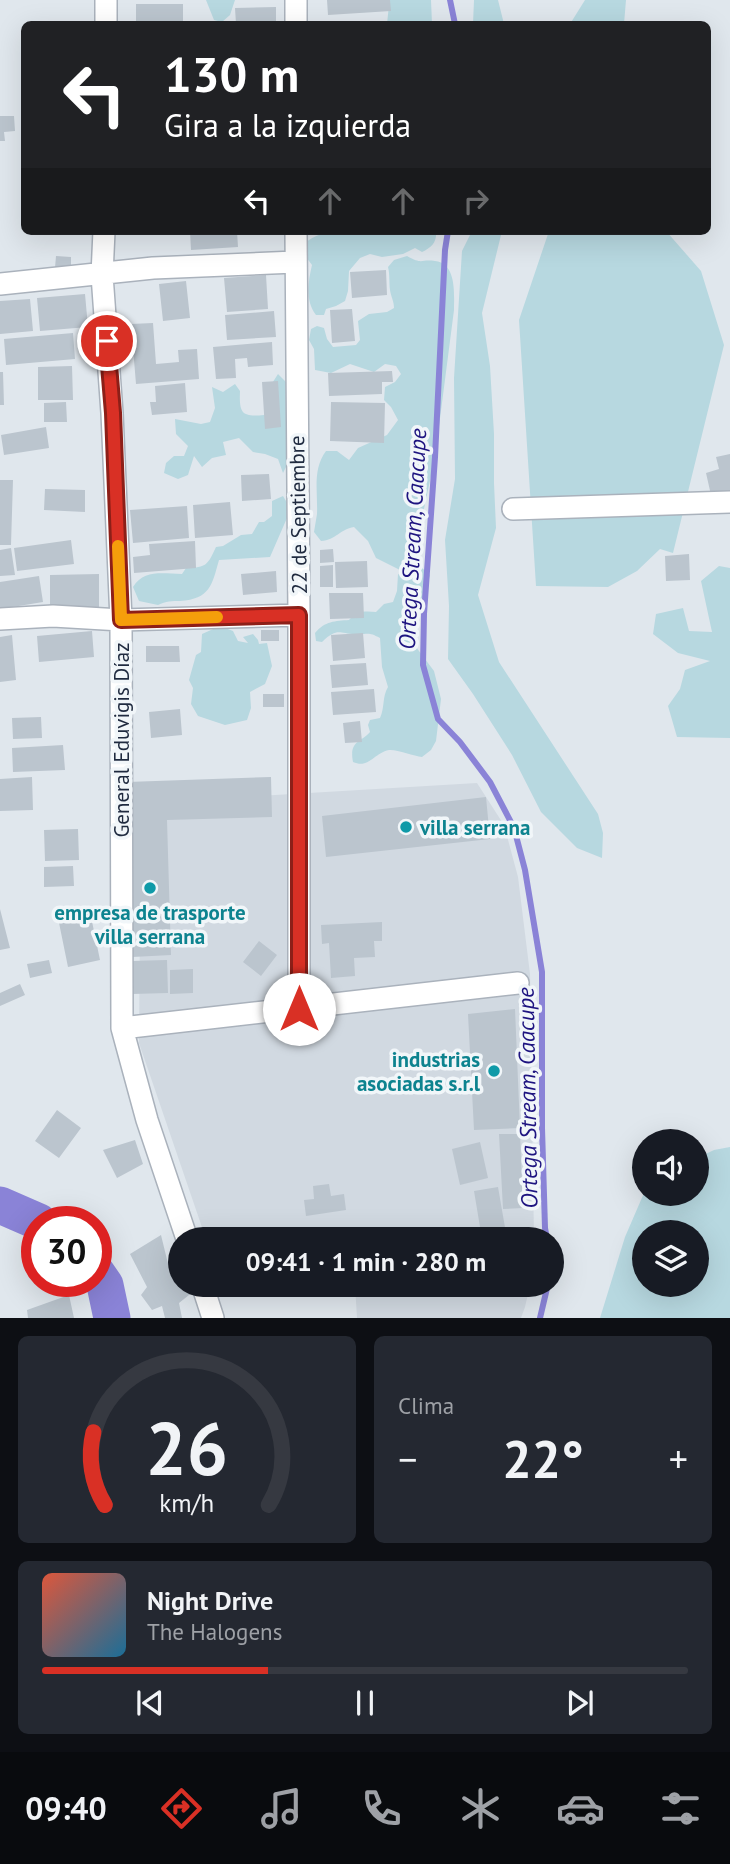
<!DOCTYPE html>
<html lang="es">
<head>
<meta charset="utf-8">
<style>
  body { margin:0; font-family:"PT Sans",sans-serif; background:#242831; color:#f1f3f6; height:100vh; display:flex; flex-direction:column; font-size:26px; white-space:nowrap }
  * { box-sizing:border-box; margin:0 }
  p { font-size:23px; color:#9ea1a6 }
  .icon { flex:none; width:38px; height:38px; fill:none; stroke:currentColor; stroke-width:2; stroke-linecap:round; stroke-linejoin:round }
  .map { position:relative; height:1318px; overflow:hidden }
  .drawer { display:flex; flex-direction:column; gap:18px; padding:18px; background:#0d0f14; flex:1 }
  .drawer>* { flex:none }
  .top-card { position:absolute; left:21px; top:21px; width:690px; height:214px; border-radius:10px; box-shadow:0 7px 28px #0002; background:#202124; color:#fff; overflow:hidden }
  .tools { position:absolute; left:632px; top:1129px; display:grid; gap:14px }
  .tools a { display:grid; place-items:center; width:77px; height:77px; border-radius:50%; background:#171b24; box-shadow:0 7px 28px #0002; font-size:35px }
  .speed { position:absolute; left:21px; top:1206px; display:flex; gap:14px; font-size:35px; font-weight:700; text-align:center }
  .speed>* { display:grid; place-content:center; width:91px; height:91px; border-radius:50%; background:#171b24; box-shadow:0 7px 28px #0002; line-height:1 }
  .speed .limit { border:10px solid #d22; background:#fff; color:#111 }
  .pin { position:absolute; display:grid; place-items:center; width:60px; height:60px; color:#fff; margin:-30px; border:4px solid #fff; border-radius:50%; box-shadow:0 2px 7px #0007 }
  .me { position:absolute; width:77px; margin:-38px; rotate:0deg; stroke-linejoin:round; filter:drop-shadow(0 0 5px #0008) }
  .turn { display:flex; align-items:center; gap:24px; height:147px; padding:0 28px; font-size:32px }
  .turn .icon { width:91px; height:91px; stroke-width:2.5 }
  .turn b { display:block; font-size:49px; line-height:60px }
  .lanes { display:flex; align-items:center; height:66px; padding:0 28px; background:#0003; justify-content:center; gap:35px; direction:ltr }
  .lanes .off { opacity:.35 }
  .big { font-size:52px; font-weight:600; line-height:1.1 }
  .drawer .widget { flex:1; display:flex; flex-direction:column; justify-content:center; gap:10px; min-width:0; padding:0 24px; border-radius:10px; background:#242831 }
  .drawer .dial { align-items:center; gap:0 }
  .dial svg { height:182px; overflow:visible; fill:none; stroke:#363941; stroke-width:7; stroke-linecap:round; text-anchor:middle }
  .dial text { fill:#f1f3f6; stroke:none }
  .song { display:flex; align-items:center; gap:21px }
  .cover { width:84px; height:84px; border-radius:10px; background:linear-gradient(135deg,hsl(10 70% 55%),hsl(200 70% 35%)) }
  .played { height:7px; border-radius:4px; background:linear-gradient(90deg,#d93025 35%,#363941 35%) }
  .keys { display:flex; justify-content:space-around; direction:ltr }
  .heat { display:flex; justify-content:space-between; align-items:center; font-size:38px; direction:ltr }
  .drawer .tiles { flex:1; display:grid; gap:18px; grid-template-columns:1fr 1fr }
  .widget:last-child { grid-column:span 2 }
  .trip { position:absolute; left:168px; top:1227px; width:396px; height:70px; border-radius:35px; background:#171b24; box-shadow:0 7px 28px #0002; font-weight:600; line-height:70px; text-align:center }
  .tab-bar { display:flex; height:112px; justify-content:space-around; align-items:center; background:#090b0e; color:#9ea1a6 }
  .tab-bar .icon { width:49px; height:49px }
  .tab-bar .on { color:#d93025 }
  .tab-bar b { font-size:32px; color:#f1f3f6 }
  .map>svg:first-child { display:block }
  .built { fill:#d1d9e1 }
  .green { fill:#b7d8e0; fill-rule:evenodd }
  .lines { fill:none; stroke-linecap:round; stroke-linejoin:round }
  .stream { stroke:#8a83d7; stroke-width:6 }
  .river { stroke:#8a83d7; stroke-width:37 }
  .building { fill:#bbc5ce }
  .street-casing { stroke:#aab2bc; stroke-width:24 }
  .street { stroke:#fff; stroke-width:21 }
  .route-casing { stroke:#8d1f18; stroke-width:18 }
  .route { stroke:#d93025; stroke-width:12 }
  .slow { stroke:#f59e0b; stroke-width:12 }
  .culture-dot { fill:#0f9aa8; stroke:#f1f6f9; stroke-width:2.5 }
  .labels { text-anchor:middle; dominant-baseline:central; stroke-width:7; stroke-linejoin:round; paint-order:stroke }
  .street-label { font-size:21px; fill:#1f2a3f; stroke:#f1f6f9 }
  .culture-label { font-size:21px; font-weight:bold; fill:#0d838f; stroke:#f1f6f9; text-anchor:start }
  .water-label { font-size:23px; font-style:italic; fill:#1e1480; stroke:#f1f6f9 }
</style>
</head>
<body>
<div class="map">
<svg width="730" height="1318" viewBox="0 0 730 1318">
  <rect width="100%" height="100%" fill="#e0e7ed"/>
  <path class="built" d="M477 783 504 825 518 877 530 974 534 1239H352V1237L206 1239 139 1043 141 803Z
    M355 1285V1284L530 1285 525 1307 521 1318H357Z"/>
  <path class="green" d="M206 0H235L230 15 222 22 214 20Z
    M385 0H431L432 24H387L389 5Z
    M474 0H498L504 24H473Z
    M585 0H626L624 24H570Z
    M336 231H436C437 242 432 247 422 252L415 248 403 254 382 257 370 254 360 258 349 271 348 291 345 301 336 306 326 309 324 315H316C305 301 308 282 312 265L306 257 305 243C315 235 323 233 336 231Z
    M472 231H502L482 313 490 366 494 434V483L496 528 478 595 499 662 598 814 603 833 602 858 577 848 541 812 512 755 473 694 448 659 449 606 445 540 455 479 454 378 462 251Z
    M549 231H666L701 271 724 345 673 553 660 549 637 571 608 587 536 586 519 320Z
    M407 256C423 265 420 259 435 261 457 263 454 295 454 310L435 457 410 575 376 558 368 541 354 527C340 529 336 540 321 541L314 532C315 526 316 520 317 514 318 492 312 470 326 451H337L349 460 358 448 387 435 398 420 391 407 384 400 385 387 395 382 401 374 396 366 385 364 374 372 350 364 331 373 315 370 314 349 309 340 311 329 317 326 324 328 327 339 333 347 356 345 360 340 358 321 369 314 387 312 394 308C394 301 391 297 390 290 389 283 390 275 388 267L394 260Z
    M278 374 289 385 292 455 283 473 278 459 265 454 253 452 239 438 223 442 226 455 212 458 202 467 194 456 188 475 178 479 164 473 166 463 174 456H184L188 446 176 434 175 419 201 424 210 422 215 408 212 387 223 392 235 384 240 391C239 414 242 417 264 415L271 385Z
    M283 496 289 506 287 518 270 557 219 560C212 585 210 599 180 601 172 601 166 601 158 605L139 601 133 587C144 569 163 574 182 574L186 568C207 568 208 564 216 547L223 546 241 535 252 534 259 522H264L272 516V501Z
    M719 566 730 568V738L677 737 668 706 680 689 685 670 710 661 678 653 653 634 656 614 683 608 689 631 712 632 701 581Z
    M422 568 430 575 425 594 420 600 414 612 416 618V647L434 671 441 699 436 741 431 750 422 757C414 756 396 749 389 750 374 753 369 769 353 762 349 741 360 743 370 732L368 725 370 720 380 718C385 707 382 697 388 687L382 667 380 638C369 632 370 634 358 634 339 635 339 626 322 642L316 641 315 633C325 621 335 621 349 620 357 611 364 611 376 612L384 604 393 602 397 591 398 574 409 580Z
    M220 626 233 631 238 641 248 643 243 637 253 634 258 640 259 644 267 643 272 666 265 684 250 692 251 708 247 720 225 725 198 716 191 704 193 688 189 680 196 655 201 652 202 634Z
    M730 1147V1318H600L625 1237 644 1193 696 1194 697 1158 714 1150ZM644 1232H696V1284H644Z"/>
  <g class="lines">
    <path class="stream" d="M450 0 455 24
      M448 231 445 250 435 457 424 614 423 665 438 719 460 742 490 782 514 828 525 870 542 972V1128L545 1228 547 1239
      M551 1263V1268
      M540 1318 548 1284"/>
    <path class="river" d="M0 1205 39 1222
      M96 1272 105 1285 112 1318"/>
  </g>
  <path class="building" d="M327 0H390L391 11 328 15Z
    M136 4H183V24H136Z
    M276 7V24H236L235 8Z
    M0 116H14L15 131 4 132 5 141H0Z
    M190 231H237L238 247 191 250Z
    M56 256 71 257V269L55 268Z
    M386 270 387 295 352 298 350 272Z
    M266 275 268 309 227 312 224 278Z
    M186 281 190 318 163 321 159 284Z
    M85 294 88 327 40 331 37 298Z
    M30 299 33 331 0 334V301Z
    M352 309 355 341 332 343 330 310Z
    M274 311 276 337 227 340 225 315Z
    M153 323 156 364 179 362 178 350 197 349 199 379 136 384 131 324Z
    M73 333 75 359 6 365 4 339Z
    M272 342 273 365 248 367 247 358 235 359 236 378 216 379 213 347Z
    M72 366 73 400H38V367Z
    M392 371 393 382H382V394L329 396 328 373Z
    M0 372H3L4 405H0Z
    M278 381 281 427 265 429 262 382Z
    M185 383 187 412 152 415 150 402H156L155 386Z
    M66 402 67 422H44V403Z
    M331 402 385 403 384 443 330 441Z
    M46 427 49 448 4 455 1 435Z
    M730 454V490L711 495 706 473 719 469 716 457Z
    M269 474 271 499 242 501 241 475Z
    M0 480H13L11 545H0Z
    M45 489 85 490V512L44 510Z
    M230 502 233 535 195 538 193 505Z
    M187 506 189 538 133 543 130 510Z
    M71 540 74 564 17 571 14 548Z
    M195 541 196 568 134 573 133 557 150 555 149 544Z
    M11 548 15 575 0 576V550Z
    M333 549 334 562 320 563V550Z
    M689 554 690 580 666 581 665 556Z
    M367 561 368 587 336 588 335 562Z
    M333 565V587H320V566Z
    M276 571 277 592 243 595 241 574Z
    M99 574V607H50V575Z
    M39 576 43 602 0 609V582Z
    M329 593H363L364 618 330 619Z
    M261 630H279V641H261Z
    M92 631 94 657 39 662 37 636Z
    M363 633 365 658 333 661 331 635Z
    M12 635 16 680 0 682V637Z
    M146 646H179L180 662H146Z
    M366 663 368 685 332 688 330 665Z
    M374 689 376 712 333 715 331 692Z
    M263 694H284V707H263Z
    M180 709 182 735 151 738 149 712Z
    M41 717 42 738 13 739 12 718Z
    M360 721 362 742 345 743 343 723Z
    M63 745 65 770 13 772 12 748Z
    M32 777 33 810 0 811V779Z
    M271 777 272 817 167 820 171 955 132 957 127 782Z
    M486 797 490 839 326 857 322 816Z
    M78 829 79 860 45 861 44 830Z
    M73 866 74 886 44 887V867Z
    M89 907 100 960 68 967 57 913Z
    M0 909 10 948 0 950Z
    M382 922V941H374L375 957 354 958 355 976 331 978 329 943 322 944 321 925Z
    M259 941 277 955 261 976 243 962Z
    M49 960 52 973 30 978 27 964Z
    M167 960 168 993 132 994 131 961Z
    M193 969V993L170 994V970Z
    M20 984 25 995 0 1006V993Z
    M515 1009 520 1128 474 1130 468 1014Z
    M57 1110 81 1128 59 1158 35 1141Z
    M499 1134H520L523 1208 503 1209Z
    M135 1140 143 1164 117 1178 103 1150Z
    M480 1142 488 1178 460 1185 452 1149Z
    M329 1184 331 1196 344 1194 346 1210 306 1216 304 1200 314 1199 313 1186Z
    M498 1187 507 1239H482L474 1191Z
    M161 1235 171 1276 180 1272V1284H191L194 1291 179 1303 182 1318H165L162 1306 152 1310 141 1295 147 1287 130 1254Z
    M69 1295 74 1318H28L27 1310Z"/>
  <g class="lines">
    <g class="street-casing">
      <path id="street" d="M106 0V24
        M296 24V0
        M104 231 102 275 112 413 121 620 122 1028 147 1120 187 1239
        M296 231 299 615V1009
        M0 284 153 268 295 262
        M513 509 730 502
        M0 619 53 616 121 620 299 615
        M122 1028 518 983
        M202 1284 213 1318"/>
    </g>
    <use href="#street" class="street"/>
  </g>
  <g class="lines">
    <g class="route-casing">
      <path id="route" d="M107 341 113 413 121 620 299 615V1009"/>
    </g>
    <use href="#route" class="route"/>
    <path class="slow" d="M118 546 121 620 217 617"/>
  </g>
  <g class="culture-dot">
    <circle cx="406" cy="827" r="7"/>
    <circle cx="150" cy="888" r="7"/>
    <circle cx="494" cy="1071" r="7"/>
  </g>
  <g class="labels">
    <g class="street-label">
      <text transform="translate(298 515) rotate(-91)">22 de Septiembre</text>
      <text transform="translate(121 740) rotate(-90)">General Eduvigis Díaz</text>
    </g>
    <g class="culture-label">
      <text x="420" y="827">villa serrana</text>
      <text x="150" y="912" text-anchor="middle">empresa de trasporte<tspan x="150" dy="24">villa serrana</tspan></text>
      <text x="480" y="1059" text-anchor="end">industrias<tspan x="480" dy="24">asociadas s.r.l</tspan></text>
    </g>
    <g class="water-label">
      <text transform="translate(412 539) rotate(-87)">Ortega Stream, Caacupe</text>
      <text transform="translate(527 1098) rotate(-91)">Ortega Stream, Caacupe</text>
    </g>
  </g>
</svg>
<div class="tools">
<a><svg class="icon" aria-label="sound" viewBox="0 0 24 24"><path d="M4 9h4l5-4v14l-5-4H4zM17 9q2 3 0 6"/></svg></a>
<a><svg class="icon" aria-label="layers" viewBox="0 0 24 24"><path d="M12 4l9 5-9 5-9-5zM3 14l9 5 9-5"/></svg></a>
</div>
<div class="speed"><div class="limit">30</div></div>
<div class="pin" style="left:107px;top:341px;background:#d93025"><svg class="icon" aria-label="arrive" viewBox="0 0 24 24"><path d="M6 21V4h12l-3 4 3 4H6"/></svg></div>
<svg class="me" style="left:299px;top:1009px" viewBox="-20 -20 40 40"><circle r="19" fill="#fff"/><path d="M0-13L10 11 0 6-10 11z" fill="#d93025"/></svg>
<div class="trip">09:41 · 1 min · 280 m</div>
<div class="top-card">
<div class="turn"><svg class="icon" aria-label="left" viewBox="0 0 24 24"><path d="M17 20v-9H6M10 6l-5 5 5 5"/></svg><div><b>130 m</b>Gira a la izquierda</div></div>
<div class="lanes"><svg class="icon" aria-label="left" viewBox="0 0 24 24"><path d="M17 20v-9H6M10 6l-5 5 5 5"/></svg><svg class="icon off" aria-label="ahead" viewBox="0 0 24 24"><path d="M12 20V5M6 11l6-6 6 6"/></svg><svg class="icon off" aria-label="ahead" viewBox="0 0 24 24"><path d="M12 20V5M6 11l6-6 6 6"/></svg><svg class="icon off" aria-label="right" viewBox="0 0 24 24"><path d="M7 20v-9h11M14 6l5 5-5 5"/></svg></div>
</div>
</div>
<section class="drawer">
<div class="tiles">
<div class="widget dial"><svg viewBox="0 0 100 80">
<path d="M14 69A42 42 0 1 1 86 69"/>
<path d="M14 69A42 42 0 0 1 9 37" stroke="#d93025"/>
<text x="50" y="56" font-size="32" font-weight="700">26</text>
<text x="50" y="72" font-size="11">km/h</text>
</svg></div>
<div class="widget"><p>Clima</p>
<div class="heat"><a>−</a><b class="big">22°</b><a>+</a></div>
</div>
<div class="widget">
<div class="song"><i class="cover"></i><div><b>Night Drive</b><p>The Halogens</p></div></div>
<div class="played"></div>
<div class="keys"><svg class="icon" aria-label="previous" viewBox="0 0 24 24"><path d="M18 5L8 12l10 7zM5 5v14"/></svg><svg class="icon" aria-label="pause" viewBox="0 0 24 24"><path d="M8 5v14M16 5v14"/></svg><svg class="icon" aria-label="next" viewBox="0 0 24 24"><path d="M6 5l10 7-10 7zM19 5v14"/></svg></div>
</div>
</div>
</section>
<nav class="tab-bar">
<b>09:40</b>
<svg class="icon on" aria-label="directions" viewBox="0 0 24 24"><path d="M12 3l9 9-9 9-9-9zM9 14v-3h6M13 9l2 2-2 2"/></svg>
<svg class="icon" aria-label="music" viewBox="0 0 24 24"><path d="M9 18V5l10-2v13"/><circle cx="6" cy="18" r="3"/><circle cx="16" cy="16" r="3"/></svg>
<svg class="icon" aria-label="phone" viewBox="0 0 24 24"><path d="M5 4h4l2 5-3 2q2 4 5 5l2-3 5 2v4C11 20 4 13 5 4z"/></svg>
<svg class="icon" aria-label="climate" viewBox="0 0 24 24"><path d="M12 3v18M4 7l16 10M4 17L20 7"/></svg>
<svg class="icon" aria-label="car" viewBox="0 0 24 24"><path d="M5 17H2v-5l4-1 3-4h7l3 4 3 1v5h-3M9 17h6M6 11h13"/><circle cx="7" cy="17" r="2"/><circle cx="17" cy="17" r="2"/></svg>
<svg class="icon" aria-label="filters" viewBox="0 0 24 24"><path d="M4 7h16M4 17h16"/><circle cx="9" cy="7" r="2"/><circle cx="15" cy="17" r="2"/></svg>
</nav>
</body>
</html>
